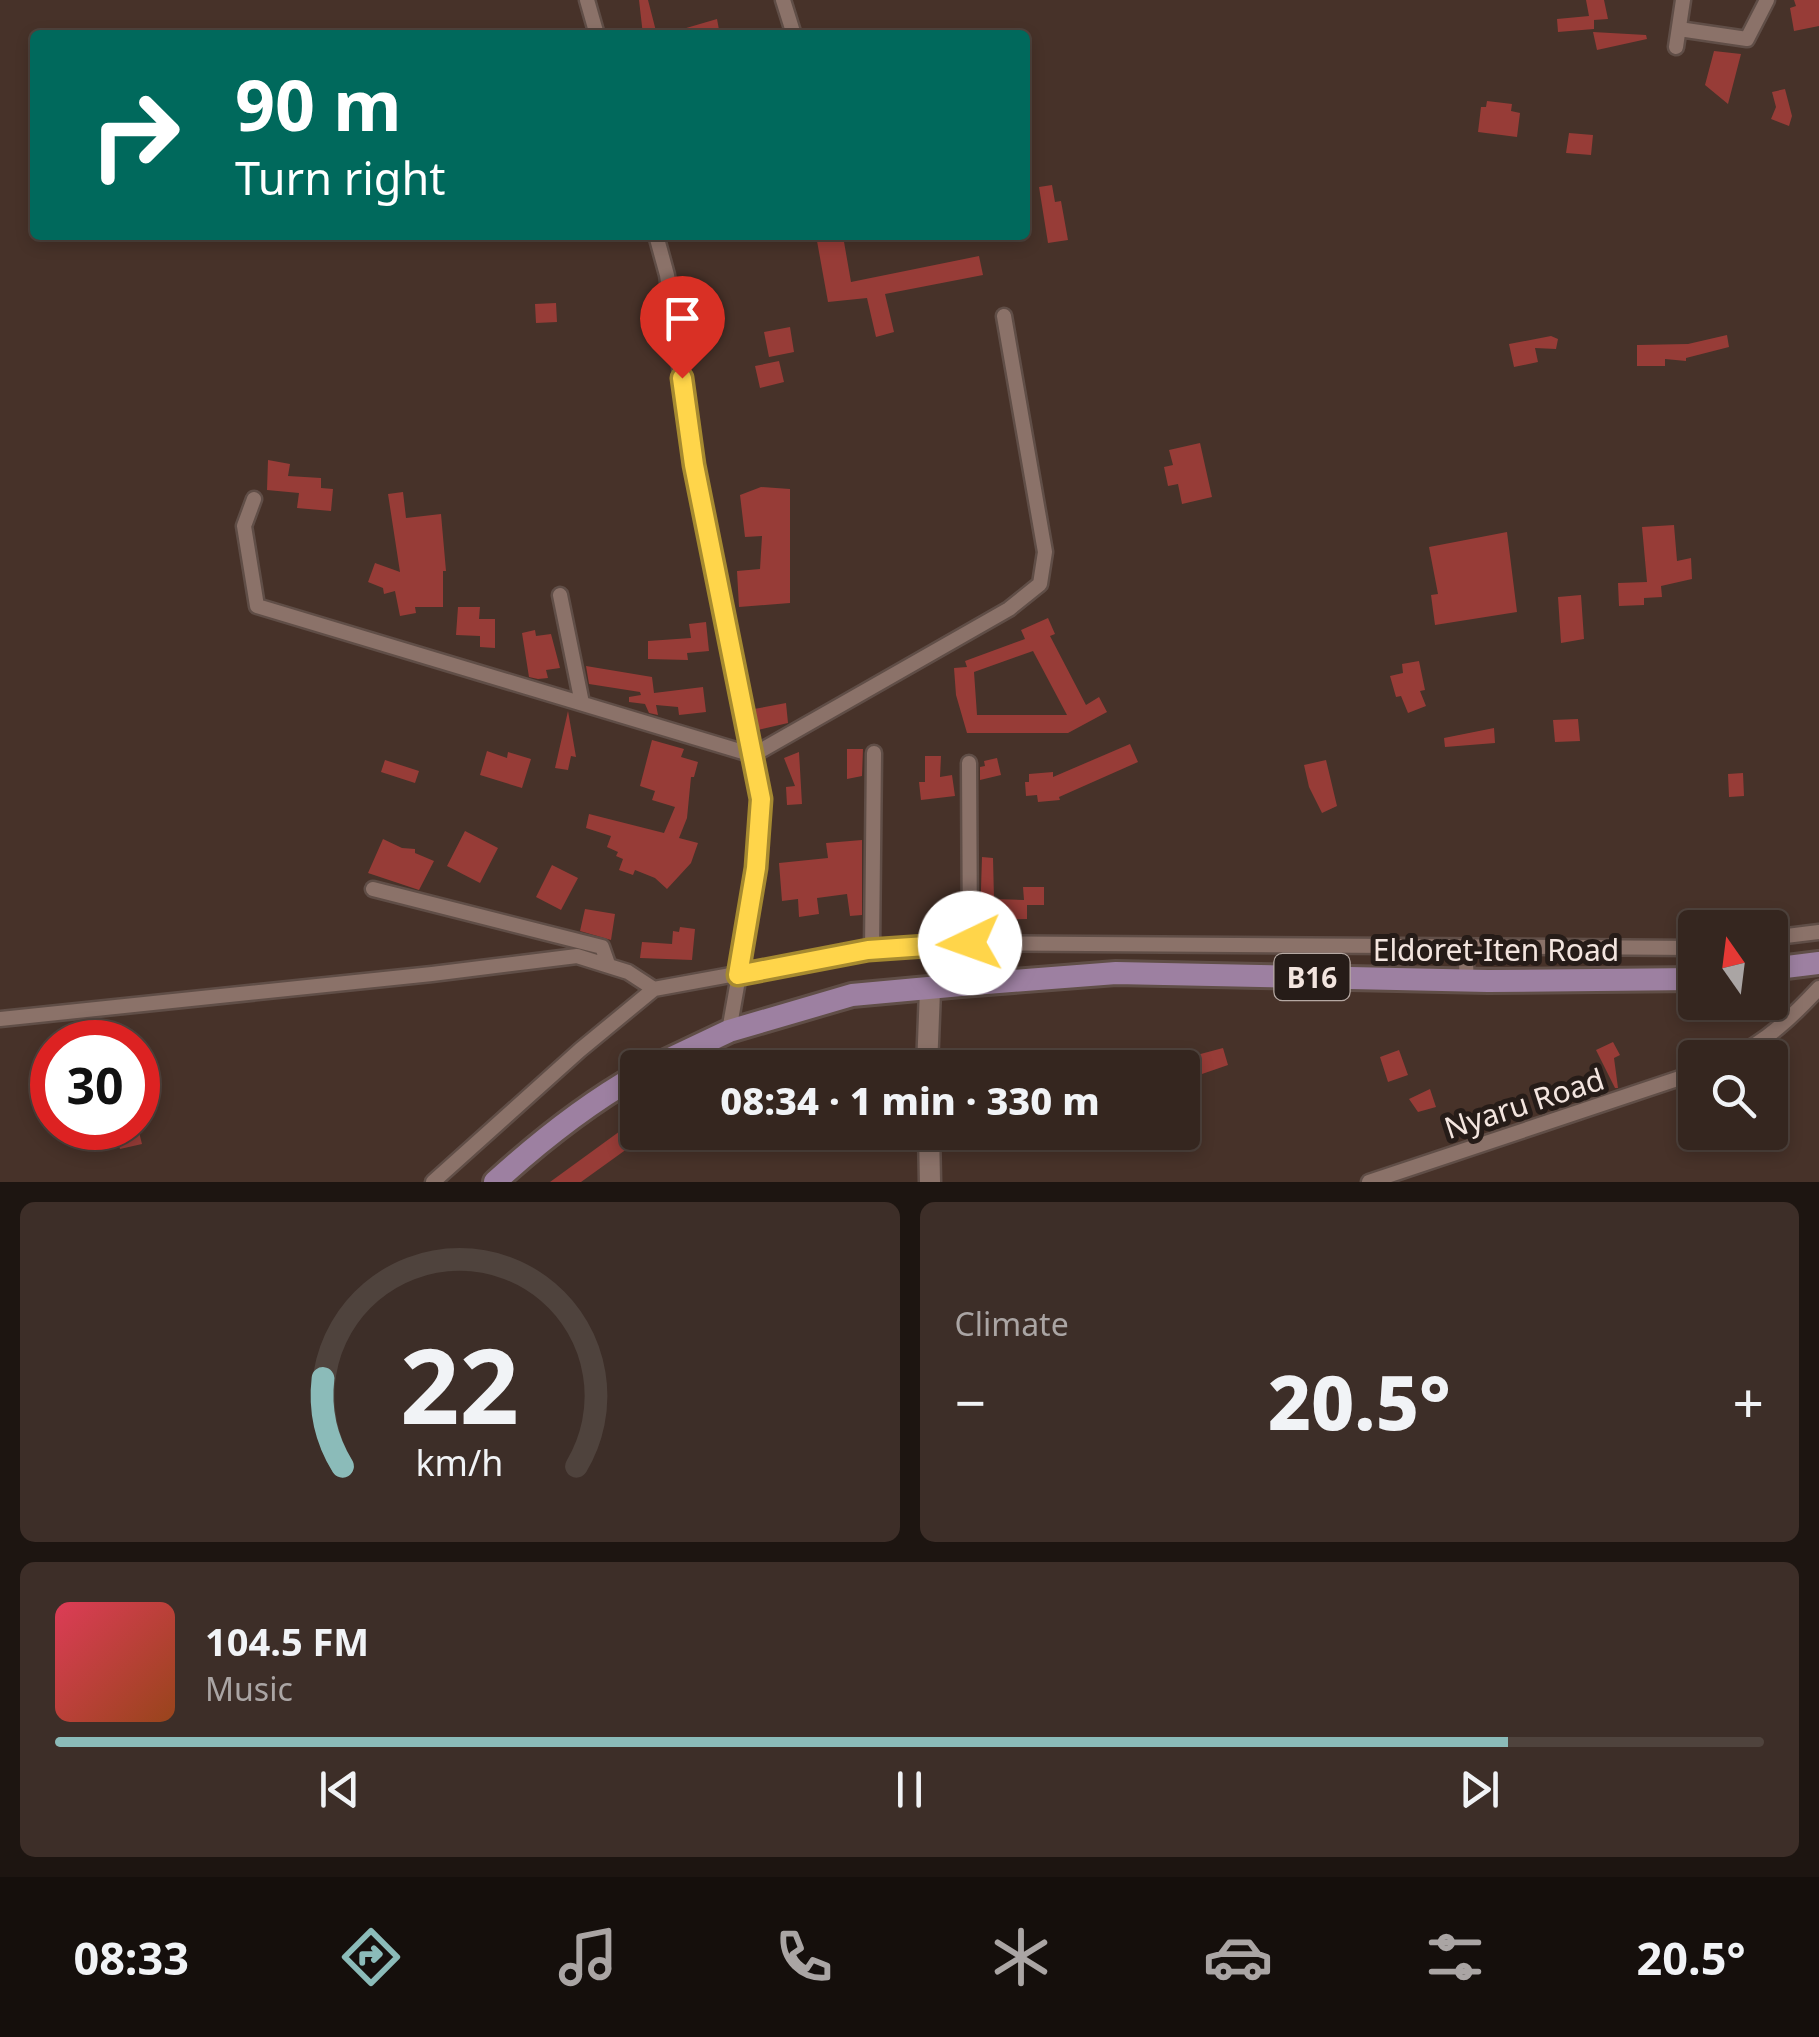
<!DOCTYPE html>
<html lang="en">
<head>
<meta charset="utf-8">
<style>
  body { margin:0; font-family:"Noto Sans",sans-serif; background:#3d2e28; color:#f1f3f6; height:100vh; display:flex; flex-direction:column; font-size:38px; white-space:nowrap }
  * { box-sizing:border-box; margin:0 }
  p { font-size:32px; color:#aaa5a4 }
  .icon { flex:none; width:55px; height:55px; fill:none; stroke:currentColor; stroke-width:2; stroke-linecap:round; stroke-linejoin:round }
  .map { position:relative; height:1182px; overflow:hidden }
  .panel { display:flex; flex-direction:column; gap:20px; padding:20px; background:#1d1511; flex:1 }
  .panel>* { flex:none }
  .banner { position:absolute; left:30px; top:30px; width:1000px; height:210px; border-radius:10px; box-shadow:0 5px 15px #0003,0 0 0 2px #4f433d; background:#00695c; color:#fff; overflow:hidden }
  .needle { width:65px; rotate:346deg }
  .fabs { position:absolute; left:1678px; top:910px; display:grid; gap:20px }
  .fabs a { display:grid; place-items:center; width:110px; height:110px; border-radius:10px; background:#35261f; box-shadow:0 5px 15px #0003,0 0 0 2px #4f433d; font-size:50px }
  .speed { position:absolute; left:30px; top:1020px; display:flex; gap:20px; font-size:50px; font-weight:700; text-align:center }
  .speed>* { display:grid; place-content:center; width:130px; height:130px; border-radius:50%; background:#35261f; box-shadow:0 5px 15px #0003,0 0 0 2px #4f433d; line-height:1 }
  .speed .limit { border:15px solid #d22; background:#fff; color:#111 }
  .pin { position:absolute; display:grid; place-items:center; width:85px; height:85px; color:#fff; margin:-102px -42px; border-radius:50% 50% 50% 0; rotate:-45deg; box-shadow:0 0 10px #0007 }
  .pin .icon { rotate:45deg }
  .me { position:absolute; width:110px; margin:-55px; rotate:267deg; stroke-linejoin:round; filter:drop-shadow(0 0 8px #0008) }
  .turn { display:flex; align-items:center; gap:35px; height:210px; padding:0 40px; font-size:45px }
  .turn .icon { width:130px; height:130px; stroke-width:2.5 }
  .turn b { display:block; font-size:70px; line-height:85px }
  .big { font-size:75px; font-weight:800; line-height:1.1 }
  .panel .widget { flex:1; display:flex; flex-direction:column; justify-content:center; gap:15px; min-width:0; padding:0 35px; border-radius:15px; background:#3d2e28 }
  .panel .dial { align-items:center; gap:0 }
  .dial svg { height:260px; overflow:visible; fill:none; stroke:#4f433d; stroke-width:7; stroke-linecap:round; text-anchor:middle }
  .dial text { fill:#f1f3f6; stroke:none }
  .song { display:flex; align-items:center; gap:30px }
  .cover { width:120px; height:120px; border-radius:15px; background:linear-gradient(135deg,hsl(350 70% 55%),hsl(20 70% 35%)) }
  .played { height:10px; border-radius:5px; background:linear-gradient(90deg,#8bbbb9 85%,#4f433d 85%) }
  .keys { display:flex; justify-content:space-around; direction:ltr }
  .heat { display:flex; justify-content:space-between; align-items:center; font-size:55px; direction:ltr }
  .panel .tiles { flex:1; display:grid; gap:20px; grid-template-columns:1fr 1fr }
  .widget:last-child { grid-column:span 2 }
  .trip { position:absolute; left:620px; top:1050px; width:580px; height:100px; border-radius:10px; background:#35261f; box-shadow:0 5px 15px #0003,0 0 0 2px #4f433d; font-weight:800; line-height:100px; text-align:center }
  .tabs { display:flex; height:160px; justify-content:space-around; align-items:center; background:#150f0c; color:#aaa5a4 }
  .tabs .icon { width:70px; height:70px }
  .tabs .on { color:#8bbbb9 }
  .tabs b { font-size:45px; color:#f1f3f6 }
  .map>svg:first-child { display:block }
  .building { fill:#973c37; fill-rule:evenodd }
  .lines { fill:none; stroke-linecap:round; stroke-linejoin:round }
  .street-casing { stroke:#604e47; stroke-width:19 }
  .secondary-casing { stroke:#604e47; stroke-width:25 }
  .primary-casing { stroke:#604e47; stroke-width:28 }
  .street { stroke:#8b7269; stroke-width:14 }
  .secondary { stroke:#8b7269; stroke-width:20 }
  .primary { stroke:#9d80a1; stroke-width:22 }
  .route-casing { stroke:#a68a30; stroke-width:25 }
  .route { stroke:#ffd54a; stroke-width:18 }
  .labels { text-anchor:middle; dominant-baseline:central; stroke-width:10; stroke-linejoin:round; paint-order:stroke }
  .shield { fill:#261c18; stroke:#b6a9a3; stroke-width:2.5 }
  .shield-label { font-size:28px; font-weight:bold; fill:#f3e5df }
  .street-label { font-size:30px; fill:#f3e5df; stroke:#261c18 }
</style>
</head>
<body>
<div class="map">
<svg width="1819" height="1182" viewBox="0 0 1819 1182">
  <rect width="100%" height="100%" fill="#473229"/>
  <path class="building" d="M639 0H648L657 35H643Z
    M1586 0H1604L1608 19 1594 20V29L1558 32 1557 19 1589 16Z
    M1794 0H1819V26L1794 31 1790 8 1796 6Z
    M717 19 720 35H677L676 31Z
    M1593 32 1646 35 1647 39 1597 50Z
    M1714 51 1741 54 1728 104 1705 85Z
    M1785 89 1792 116 1789 126 1771 119 1776 107 1772 92Z
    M1487 101 1512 104 1511 111 1520 113 1517 137 1478 132 1481 107H1486Z
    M1569 133 1593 135 1591 155 1566 153Z
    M1052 185 1055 202 1061 201 1068 240 1048 243 1039 187Z
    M843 236 851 282 979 256 983 275 885 294 894 332 876 337 867 298 828 302 817 241Z
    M556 303 557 322 536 323 535 304Z
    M790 327 794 352 769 357 764 332Z
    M1727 335 1729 347 1686 358V361L1665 359V366H1637V345L1688 344Z
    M1551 336 1558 339 1556 349 1535 348 1538 362 1514 367 1509 344Z
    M779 361 784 382 760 388 755 366Z
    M1200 443 1212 497 1182 504 1178 484 1168 486 1164 467 1173 465 1169 450Z
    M268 460 290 464 288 476 321 478V488L333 489 331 511 297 508 299 493 267 490Z
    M761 487 790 489V603L739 607 737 571 760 569 762 536 745 537 740 495Z
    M403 492 406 518 441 514 446 571H443V607H415L416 613 400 616 395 591 384 594 383 588 368 582 375 563 400 572 388 494Z
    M1674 525 1677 561 1691 558 1692 579 1661 586 1662 597 1644 598V605L1619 606 1618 583 1647 582 1642 527Z
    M1507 532 1517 612 1435 625 1431 595 1438 594 1429 547Z
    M1581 595 1584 639 1561 643 1558 597Z
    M458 607H480L479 619H495V648L480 647V636L456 635Z
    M1048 618 1055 634 1050 636 1086 705 1099 697 1107 712 1068 733H967L956 695 954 668 967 667 965 661 1025 639 1021 630ZM1033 651 1067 715H977L974 672Z
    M706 622 709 651 687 653 688 660 648 659V641L691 638 689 624Z
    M535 630 536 636 551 634 560 668 546 670 548 678 538 679 529 677 522 633Z
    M1419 661 1425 690 1420 691 1426 706 1408 713 1401 696 1396 697 1390 676 1403 673 1402 664Z
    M586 666 652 677 654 693 703 687 706 712 679 715 678 707 656 705 658 715 649 713 645 704 629 702V697L641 695 640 692 589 684Z
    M786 703 788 723 758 730 754 709Z
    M568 711 576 757 571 756 568 770 555 768Z
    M1578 719 1580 741 1555 742 1553 720Z
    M1494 728 1495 743 1445 747 1444 738Z
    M652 740 684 749 681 757 698 762 694 777H691L687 818 679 838 698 843 691 863 667 889 655 878 635 870 633 875 619 870 623 859 616 856 618 852 607 847 611 836 586 828 589 814 664 833 675 807 652 800 655 791 640 786Z
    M1130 744 1138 762 1059 797 1060 800 1038 802 1037 795 1026 796 1025 782H1029V774L1053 772V777Z
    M847 749H863L862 776 847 779Z
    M487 751 507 758 508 752 531 759 522 788 480 775Z
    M799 752 802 804 787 805 786 787 795 786 784 758Z
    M925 756H941L940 777 952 775 955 796 921 800 919 782H925Z
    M997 758 1001 775 980 780V767L985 766 984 761Z
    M385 760 419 771 415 783 381 772Z
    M1326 760 1337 806 1322 813 1309 787 1304 765Z
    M1743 773 1744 796 1729 797 1728 774Z
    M465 831 498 848 480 883 447 866Z
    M383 839 402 848 415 849V853L434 861 419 890 368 873Z
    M862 840V915L850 916 847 894 817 898 819 914 799 917 798 899 782 901 779 863 828 858 826 843Z
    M982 857 993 858 994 899 1024 900 1023 887H1044V905H1027V919L980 920Z
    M552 865 578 878 561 910 536 897Z
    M585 909 615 914 611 940 580 931Z
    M680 927 695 929 692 960 640 958 642 942 672 944 673 931 679 932Z
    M1613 1042 1620 1055 1614 1058 1618 1088H1615L1596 1050Z
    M1223 1048 1228 1065 1202 1074 1193 1056Z
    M1399 1050 1408 1075 1388 1082 1380 1057Z
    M1430 1089 1436 1107 1418 1112 1409 1099Z
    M638 1118V1141L581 1182H550Z
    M127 1128H138L142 1144 120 1149 115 1130Z"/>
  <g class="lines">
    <g class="street-casing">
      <path id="street" d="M587 0 597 35
        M783 0 794 35
        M1679 29 1747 39 1767 0
        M1676 47 1683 0
        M656 235 667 275 694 465 761 799 748 924 729 1031
        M254 499 244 526 257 606 753 755 1009 609 1040 584 1045 552 1004 316
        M560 595 582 703
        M969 763 970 943
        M373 889 602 947 608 964
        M1770 938 1819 932
        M1465 947 1467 981
        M872 950 874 753
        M0 1019 432 974 577 956 628 972 654 989 868 950 952 943 1695 948
        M1731 1058C1766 1042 1793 1016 1819 988
        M433 1182 580 1050 654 989
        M1369 1182 1695 1073"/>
    </g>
    <g class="secondary-casing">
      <path id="secondary" d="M927 1068 930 990
        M929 1132 930 1182"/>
    </g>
    <g class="primary-casing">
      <path id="primary" d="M1770 969 1819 963
        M651 1068 729 1031 852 995 961 985 1116 973 1488 981 1695 979
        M495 1182C540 1141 585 1105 638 1075"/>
    </g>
    <use href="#street" class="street"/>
    <use href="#secondary" class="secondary"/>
    <use href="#primary" class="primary"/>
  </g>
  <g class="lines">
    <g class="route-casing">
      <path id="route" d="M682 378 694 465 761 799 756 868 738 975 868 950 970 943"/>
    </g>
    <use href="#route" class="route"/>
  </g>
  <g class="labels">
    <rect class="shield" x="1274.5" y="954" width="75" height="46" rx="8"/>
    <g class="shield-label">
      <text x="1312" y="977">B16</text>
    </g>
    <g class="street-label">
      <text x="1496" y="949">Eldoret-Iten Road</text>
      <text transform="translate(1524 1103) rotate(-18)">Nyaru Road</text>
    </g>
  </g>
</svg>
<div class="fabs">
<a><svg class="needle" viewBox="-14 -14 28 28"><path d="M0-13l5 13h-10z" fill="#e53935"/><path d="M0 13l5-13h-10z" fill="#aaa5a4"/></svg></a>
<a><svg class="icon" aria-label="search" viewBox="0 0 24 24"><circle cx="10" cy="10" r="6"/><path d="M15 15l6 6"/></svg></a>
</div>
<div class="speed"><div class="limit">30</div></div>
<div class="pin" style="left:682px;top:378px;background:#d93025"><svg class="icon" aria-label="arrive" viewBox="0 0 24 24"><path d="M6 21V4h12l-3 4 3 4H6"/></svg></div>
<svg class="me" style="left:970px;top:943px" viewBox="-20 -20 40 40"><circle r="19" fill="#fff"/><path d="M0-13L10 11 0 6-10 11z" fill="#ffd54a"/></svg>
<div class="trip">08:34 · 1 min · 330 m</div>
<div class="banner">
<div class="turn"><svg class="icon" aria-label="right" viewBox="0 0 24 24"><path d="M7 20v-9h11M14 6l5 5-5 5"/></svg><div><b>90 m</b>Turn right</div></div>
</div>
</div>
<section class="panel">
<div class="tiles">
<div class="widget dial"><svg viewBox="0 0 100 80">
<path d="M14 69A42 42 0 1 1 86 69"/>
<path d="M14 69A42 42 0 0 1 8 42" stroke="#8bbbb9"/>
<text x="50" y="56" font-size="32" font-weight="700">22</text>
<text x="50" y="72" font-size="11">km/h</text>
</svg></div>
<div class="widget"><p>Climate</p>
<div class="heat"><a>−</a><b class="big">20.5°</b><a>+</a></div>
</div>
<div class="widget">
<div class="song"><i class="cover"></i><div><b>104.5 FM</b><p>Music</p></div></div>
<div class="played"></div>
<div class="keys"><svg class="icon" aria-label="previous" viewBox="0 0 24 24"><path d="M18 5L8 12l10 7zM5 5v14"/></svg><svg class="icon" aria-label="pause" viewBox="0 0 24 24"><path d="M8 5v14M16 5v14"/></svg><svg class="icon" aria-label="next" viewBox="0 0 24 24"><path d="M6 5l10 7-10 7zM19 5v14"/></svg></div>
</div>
</div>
</section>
<nav class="tabs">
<b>08:33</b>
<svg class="icon on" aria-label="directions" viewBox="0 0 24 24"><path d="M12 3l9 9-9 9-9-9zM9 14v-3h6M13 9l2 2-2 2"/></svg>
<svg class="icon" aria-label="music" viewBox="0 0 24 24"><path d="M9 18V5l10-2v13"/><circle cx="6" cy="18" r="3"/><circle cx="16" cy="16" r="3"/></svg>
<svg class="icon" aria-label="phone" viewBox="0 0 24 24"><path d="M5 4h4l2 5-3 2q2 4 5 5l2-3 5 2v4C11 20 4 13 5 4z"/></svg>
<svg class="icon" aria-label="climate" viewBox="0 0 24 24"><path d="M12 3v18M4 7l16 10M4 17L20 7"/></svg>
<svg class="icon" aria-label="car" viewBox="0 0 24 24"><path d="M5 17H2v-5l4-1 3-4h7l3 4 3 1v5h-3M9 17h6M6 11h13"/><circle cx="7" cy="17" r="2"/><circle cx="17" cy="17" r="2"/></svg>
<svg class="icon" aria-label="filters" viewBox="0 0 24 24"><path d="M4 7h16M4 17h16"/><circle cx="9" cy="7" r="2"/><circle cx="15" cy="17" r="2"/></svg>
<b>20.5°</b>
</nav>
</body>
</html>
